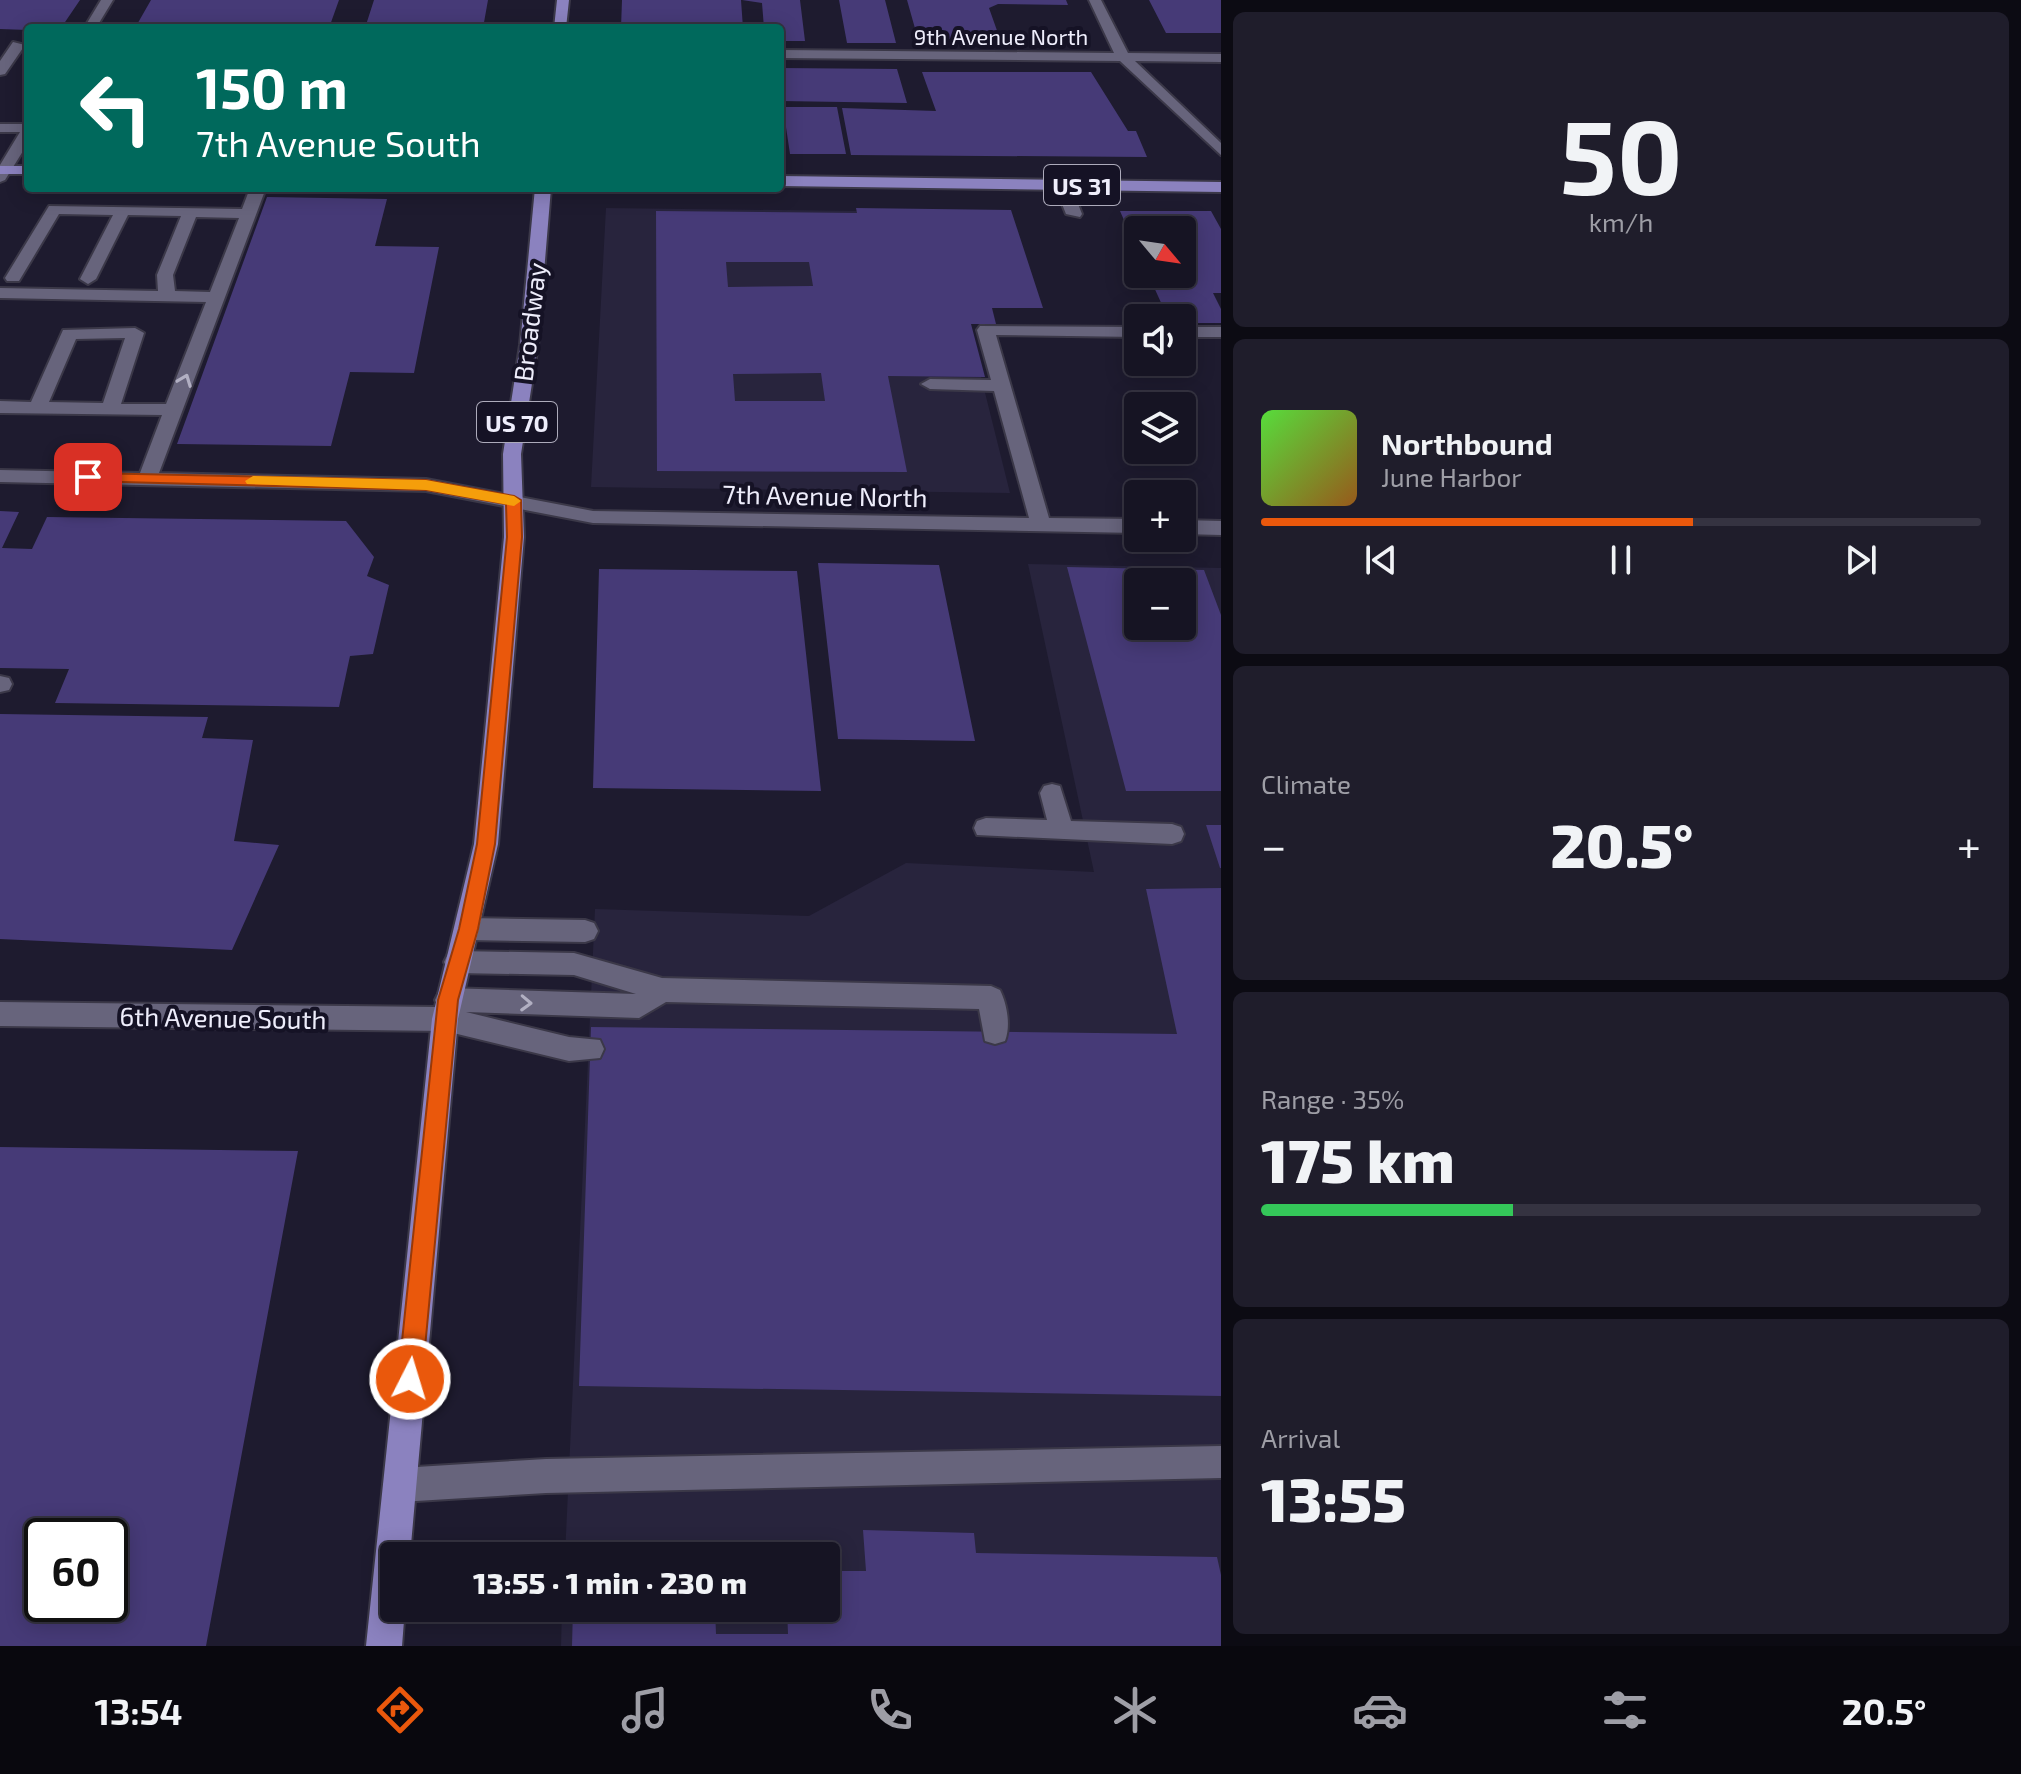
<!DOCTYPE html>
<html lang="en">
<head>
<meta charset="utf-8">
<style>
  body { margin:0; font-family:"Exo 2",sans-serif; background:#1f1d2b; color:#f1f3f6; height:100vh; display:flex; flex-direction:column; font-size:30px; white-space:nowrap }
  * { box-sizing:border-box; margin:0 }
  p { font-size:26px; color:#9e9ea6 }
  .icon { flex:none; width:44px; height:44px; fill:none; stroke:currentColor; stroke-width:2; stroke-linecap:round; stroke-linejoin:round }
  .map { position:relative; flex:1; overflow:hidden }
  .details { display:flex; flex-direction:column; gap:12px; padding:12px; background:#0c0b13; width:800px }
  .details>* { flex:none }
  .top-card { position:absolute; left:24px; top:24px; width:760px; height:168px; border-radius:8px; box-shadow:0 4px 20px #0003,0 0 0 2px #353341; background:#00695c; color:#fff; overflow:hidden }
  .needle { width:52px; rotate:119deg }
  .fabs { position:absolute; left:1124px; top:216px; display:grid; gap:16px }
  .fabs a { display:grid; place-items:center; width:72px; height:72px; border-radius:8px; background:#161423; box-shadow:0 4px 20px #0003,0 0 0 2px #353341; font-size:40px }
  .speed { position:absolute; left:24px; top:1518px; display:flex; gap:16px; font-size:40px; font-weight:700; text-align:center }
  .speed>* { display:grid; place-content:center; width:104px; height:104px; border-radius:50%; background:#161423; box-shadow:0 4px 20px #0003,0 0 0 2px #353341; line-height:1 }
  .speed .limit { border:4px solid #111; border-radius:12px; background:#fff; color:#111 }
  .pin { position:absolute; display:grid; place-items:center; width:68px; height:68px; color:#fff; margin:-34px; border-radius:16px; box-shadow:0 4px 12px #0006 }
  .me { position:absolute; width:88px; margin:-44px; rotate:5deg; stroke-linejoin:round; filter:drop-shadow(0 0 6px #0008) }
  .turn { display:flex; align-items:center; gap:28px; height:168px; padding:0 40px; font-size:36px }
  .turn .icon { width:104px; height:104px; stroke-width:2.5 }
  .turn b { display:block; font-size:56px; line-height:68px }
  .big { font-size:60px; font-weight:800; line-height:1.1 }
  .details .tile { flex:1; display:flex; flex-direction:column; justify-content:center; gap:12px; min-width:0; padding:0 28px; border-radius:12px; background:#1f1d2b }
  .details .dial { align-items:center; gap:0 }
  .dial b { font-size:104px; line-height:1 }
  .song { display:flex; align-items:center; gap:24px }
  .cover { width:96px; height:96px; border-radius:12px; background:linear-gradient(135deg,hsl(110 70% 55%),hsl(30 70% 35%)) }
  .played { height:8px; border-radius:4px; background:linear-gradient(90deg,#ea580c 60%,#353341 60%) }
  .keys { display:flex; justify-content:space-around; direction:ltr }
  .heat { display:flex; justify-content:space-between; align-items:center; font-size:44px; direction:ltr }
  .charge { height:12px; border-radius:6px; background:linear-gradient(90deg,#34c759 35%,#353341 0) }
  .trip { position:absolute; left:380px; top:1542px; width:460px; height:80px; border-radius:8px; background:#161423; box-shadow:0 4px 20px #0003,0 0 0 2px #353341; font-weight:800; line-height:80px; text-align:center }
  .dock { display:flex; height:128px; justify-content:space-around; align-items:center; background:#09080e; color:#9e9ea6 }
  .dock .icon { width:56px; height:56px }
  .dock .active { color:#ea580c }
  .dock b { font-size:36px; color:#f1f3f6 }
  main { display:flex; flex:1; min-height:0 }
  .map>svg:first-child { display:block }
  .built { fill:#28243d; fill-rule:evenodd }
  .building { fill:#463a77; fill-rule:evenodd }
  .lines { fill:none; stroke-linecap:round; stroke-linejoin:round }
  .minor-casing { stroke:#3b3848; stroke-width:4 }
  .major-casing { stroke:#3b3848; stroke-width:4 }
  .minor { fill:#67647c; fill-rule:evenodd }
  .major { fill:#8b82bf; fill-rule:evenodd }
  .oneway { stroke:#b1afc2 }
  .route { fill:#ea580c; stroke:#983908; stroke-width:2 }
  .slow { fill:#f59e0b }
  .labels { text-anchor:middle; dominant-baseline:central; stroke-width:8; stroke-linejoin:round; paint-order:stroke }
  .far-street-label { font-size:22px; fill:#eeedfb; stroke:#151225 }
  .shield { fill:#151225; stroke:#adabbb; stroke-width:2 }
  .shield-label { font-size:24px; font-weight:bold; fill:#eeedfb }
  .street-label { font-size:26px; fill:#eeedfb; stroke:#151225 }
</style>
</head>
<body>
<main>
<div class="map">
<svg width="1221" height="1646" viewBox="0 0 1221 1646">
  <rect width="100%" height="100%" fill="#1e1b2f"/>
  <path class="built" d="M606 208 940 212 1010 493 591 487Z
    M1028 564 1221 568V1646H561L562 1608H826V1556H565L595 909 809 916 906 863 1094 872ZM1138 582H1182V626H1138Z"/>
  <path class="building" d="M0 0H80L61 28 28 30 0 29Z
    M151 0H339L329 28H135Z
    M374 0H488L483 28H365Z
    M622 0H741L743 28H621Z
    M742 0H800L805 41H780V28H764L762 3Z
    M839 0H885L896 43H847Z
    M907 0H1066L1068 5 998 4 989 8 1000 39H918Z
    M1149 0H1221V33H1166Z
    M780 68 897 69 907 103 780 101Z
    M922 72H1091L1128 131H1136L1147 157 851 155 842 108 936 111Z
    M783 107H837L846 154H790Z
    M267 197 387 199 375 246 439 247 414 373 350 372 331 446 177 444Z
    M856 208 1011 210 1043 308H992L996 324H971L985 377 888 376 907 472 657 471 656 211 857 213ZM726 262H809L813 286 728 287ZM821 373 825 401H735L733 374Z
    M1120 211H1211L1221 229V293H1213L1221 309V323H1182V318H1168L1148 274H1182V230H1138V252Z
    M0 511 19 512 2 548 32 549 47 517 346 521 374 557 367 576 389 585 373 654 350 656 339 707 55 703 69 669 0 668Z
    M818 563 939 565 975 741 838 739Z
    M1067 567 1204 570 1221 615V791H1126ZM1138 582H1182V626H1138Z
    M599 569 797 571 821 791 593 788Z
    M0 714 208 717 202 738 253 740 234 841 279 845 232 950 0 939Z
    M1206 825H1221V868H1220Z
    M1221 888V1396L579 1386 591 1027 1177 1034 1146 889Z
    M0 1147 298 1151 206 1646H0ZM42 1536H110V1604H42Z
    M863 1530 974 1533 976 1553 1217 1557 1221 1575V1646H572L573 1608H715L716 1634H788L787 1608H826V1571H866Z
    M575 1542 712 1544 713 1556H575Z"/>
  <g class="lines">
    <g class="minor-casing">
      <path id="minor" d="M101 0H113L96 28H84Z
        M1089 0H1101L1128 53 1221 54V62L1135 61 1221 143V155L1120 61 780 58V50L1114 53Z
        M13 42 25 45 5 74 0 75V61Z
        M0 124H28V143L5 180 0 182V165L20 132H0Z
        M1057 181 1070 184 1082 214 1080 217 1066 214 1054 184Z
        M250 188H266L159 473 426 479 593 511 1029 518 994 391 930 389 921 384 930 379 991 380 977 330 980 326 1138 327V337L996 335 1049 518 1138 519V533L593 523 426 491 0 482V470L140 473 162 415 0 413V401L31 402 63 330 135 328 144 333 121 404H166L206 302 0 298V288L158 291 157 275 181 216 128 215 96 279 88 284 80 279 113 215 59 214 19 281H7L5 278 49 206 242 209ZM196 217 239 218 210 292 175 291 173 275ZM125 338 103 403 49 402 76 339Z
        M1182 327H1221V337H1182Z
        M1182 520 1221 521V535L1182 534Z
        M0 676 9 678 12 684 9 690 0 692Z
        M1052 784 1060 786 1071 821 1172 824 1181 827 1184 834 1181 841 1172 844 977 835 974 828 977 821 986 818 1047 820 1040 793 1044 786Z
        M468 918 585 920 594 923 598 931 594 939 585 942 468 940 459 937 455 929 459 921Z
        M457 951 574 953 662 978 991 986 1000 990C1007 1004 1011 1026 1005 1041L995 1044 985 1041 979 1009 666 1002 639 1018 466 1012 569 1037 600 1040 604 1049 600 1058 569 1061 445 1031 0 1026V1002L438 1007 435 1000 439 992 448 988 636 994 574 975 457 973 448 970 444 962 448 954Z
        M1221 1446V1478L546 1493 400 1502 388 1497 383 1485 388 1473 400 1468 546 1459Z"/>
    </g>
    <g class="major-casing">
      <path id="major" d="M557 0H569L566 28H554Z
        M0 166H28V174H0Z
        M780 176 1221 182V192L780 186Z
        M535 188H551L538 345 521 454 524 537 498 844 458 1019 410 1556H394V1608H405L402 1646H366L432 1019 474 844 504 537 503 454 520 345Z"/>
    </g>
    <use href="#minor" class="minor"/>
    <use href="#major" class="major"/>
  </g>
  <defs><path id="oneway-chevron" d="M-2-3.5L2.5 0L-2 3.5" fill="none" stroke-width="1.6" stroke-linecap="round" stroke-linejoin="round" transform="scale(2)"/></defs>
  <g class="oneway">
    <use href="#oneway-chevron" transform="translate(185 380) rotate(-69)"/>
    <use href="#oneway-chevron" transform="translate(526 1003) rotate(2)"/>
  </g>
  <path class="route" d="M88 473 426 480 514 496 521 500 522 537 495 844 478 929 458 1000 422 1379 419 1388 410 1391 402 1388 398 1379 438 1000 459 929 477 844 507 537 506 504 426 490 83 481V474Z"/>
  <path class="slow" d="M253 476 426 480 514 496 521 501 514 506 426 490 247 484 245 481Z"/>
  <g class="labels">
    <g class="far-street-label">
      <text x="1001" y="36">9th Avenue North</text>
    </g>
    <g class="shield">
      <rect x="1044" y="165" width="76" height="40" rx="6"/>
      <rect x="477" y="402" width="80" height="40" rx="6"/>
    </g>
    <g class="shield-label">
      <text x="1082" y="185">US 31</text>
      <text x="517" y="422">US 70</text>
    </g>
    <g class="street-label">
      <text transform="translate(529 322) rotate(-83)">Broadway</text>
      <text transform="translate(825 495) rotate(1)">7th Avenue North</text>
      <text transform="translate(223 1017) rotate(1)">6th Avenue South</text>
    </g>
  </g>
</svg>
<div class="fabs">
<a><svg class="needle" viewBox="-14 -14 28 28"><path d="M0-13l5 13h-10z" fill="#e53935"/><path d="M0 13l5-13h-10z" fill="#9e9ea6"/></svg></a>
<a><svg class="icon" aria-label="sound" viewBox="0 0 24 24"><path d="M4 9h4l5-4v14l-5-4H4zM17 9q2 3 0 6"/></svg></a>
<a><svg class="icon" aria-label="layers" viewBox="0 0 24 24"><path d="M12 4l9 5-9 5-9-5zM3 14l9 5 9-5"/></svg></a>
<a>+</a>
<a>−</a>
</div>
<div class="speed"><div class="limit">60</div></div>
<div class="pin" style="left:88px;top:477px;background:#d93025"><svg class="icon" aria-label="arrive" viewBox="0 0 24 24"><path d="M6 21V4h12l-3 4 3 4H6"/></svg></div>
<svg class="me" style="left:410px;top:1379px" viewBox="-20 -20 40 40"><circle r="17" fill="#ea580c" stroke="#fff" stroke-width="3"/><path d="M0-11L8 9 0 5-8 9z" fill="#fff"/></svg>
<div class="trip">13:55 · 1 min · 230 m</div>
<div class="top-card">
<div class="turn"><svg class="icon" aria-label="left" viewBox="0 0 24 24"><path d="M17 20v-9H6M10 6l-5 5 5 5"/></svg><div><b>150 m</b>7th Avenue South</div></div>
</div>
</div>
<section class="details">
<div class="tile dial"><b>50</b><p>km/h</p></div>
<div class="tile">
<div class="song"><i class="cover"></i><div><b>Northbound</b><p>June Harbor</p></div></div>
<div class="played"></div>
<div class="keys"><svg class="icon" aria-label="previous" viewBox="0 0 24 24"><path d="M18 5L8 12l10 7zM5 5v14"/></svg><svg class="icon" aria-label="pause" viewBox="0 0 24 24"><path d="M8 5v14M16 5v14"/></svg><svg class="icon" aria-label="next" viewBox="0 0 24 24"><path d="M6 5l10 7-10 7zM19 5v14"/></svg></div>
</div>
<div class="tile"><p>Climate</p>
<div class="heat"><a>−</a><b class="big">20.5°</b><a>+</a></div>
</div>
<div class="tile"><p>Range · 35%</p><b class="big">175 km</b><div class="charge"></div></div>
<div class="tile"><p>Arrival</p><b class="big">13:55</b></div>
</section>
</main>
<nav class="dock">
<b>13:54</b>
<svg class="icon active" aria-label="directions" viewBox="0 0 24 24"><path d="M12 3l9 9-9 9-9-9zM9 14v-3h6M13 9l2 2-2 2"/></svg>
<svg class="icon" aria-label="music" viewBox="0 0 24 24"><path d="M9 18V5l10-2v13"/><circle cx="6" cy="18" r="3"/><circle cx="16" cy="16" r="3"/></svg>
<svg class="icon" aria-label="phone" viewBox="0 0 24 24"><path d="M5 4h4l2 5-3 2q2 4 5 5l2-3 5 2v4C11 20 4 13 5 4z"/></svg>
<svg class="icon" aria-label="climate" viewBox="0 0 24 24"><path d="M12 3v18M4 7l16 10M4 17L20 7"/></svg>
<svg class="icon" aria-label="car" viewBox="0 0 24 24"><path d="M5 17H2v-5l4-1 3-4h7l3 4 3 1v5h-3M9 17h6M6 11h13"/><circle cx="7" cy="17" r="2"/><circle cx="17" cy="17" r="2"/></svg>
<svg class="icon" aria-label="filters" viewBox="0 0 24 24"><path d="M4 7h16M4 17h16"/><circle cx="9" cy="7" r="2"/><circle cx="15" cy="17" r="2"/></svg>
<b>20.5°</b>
</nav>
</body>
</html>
